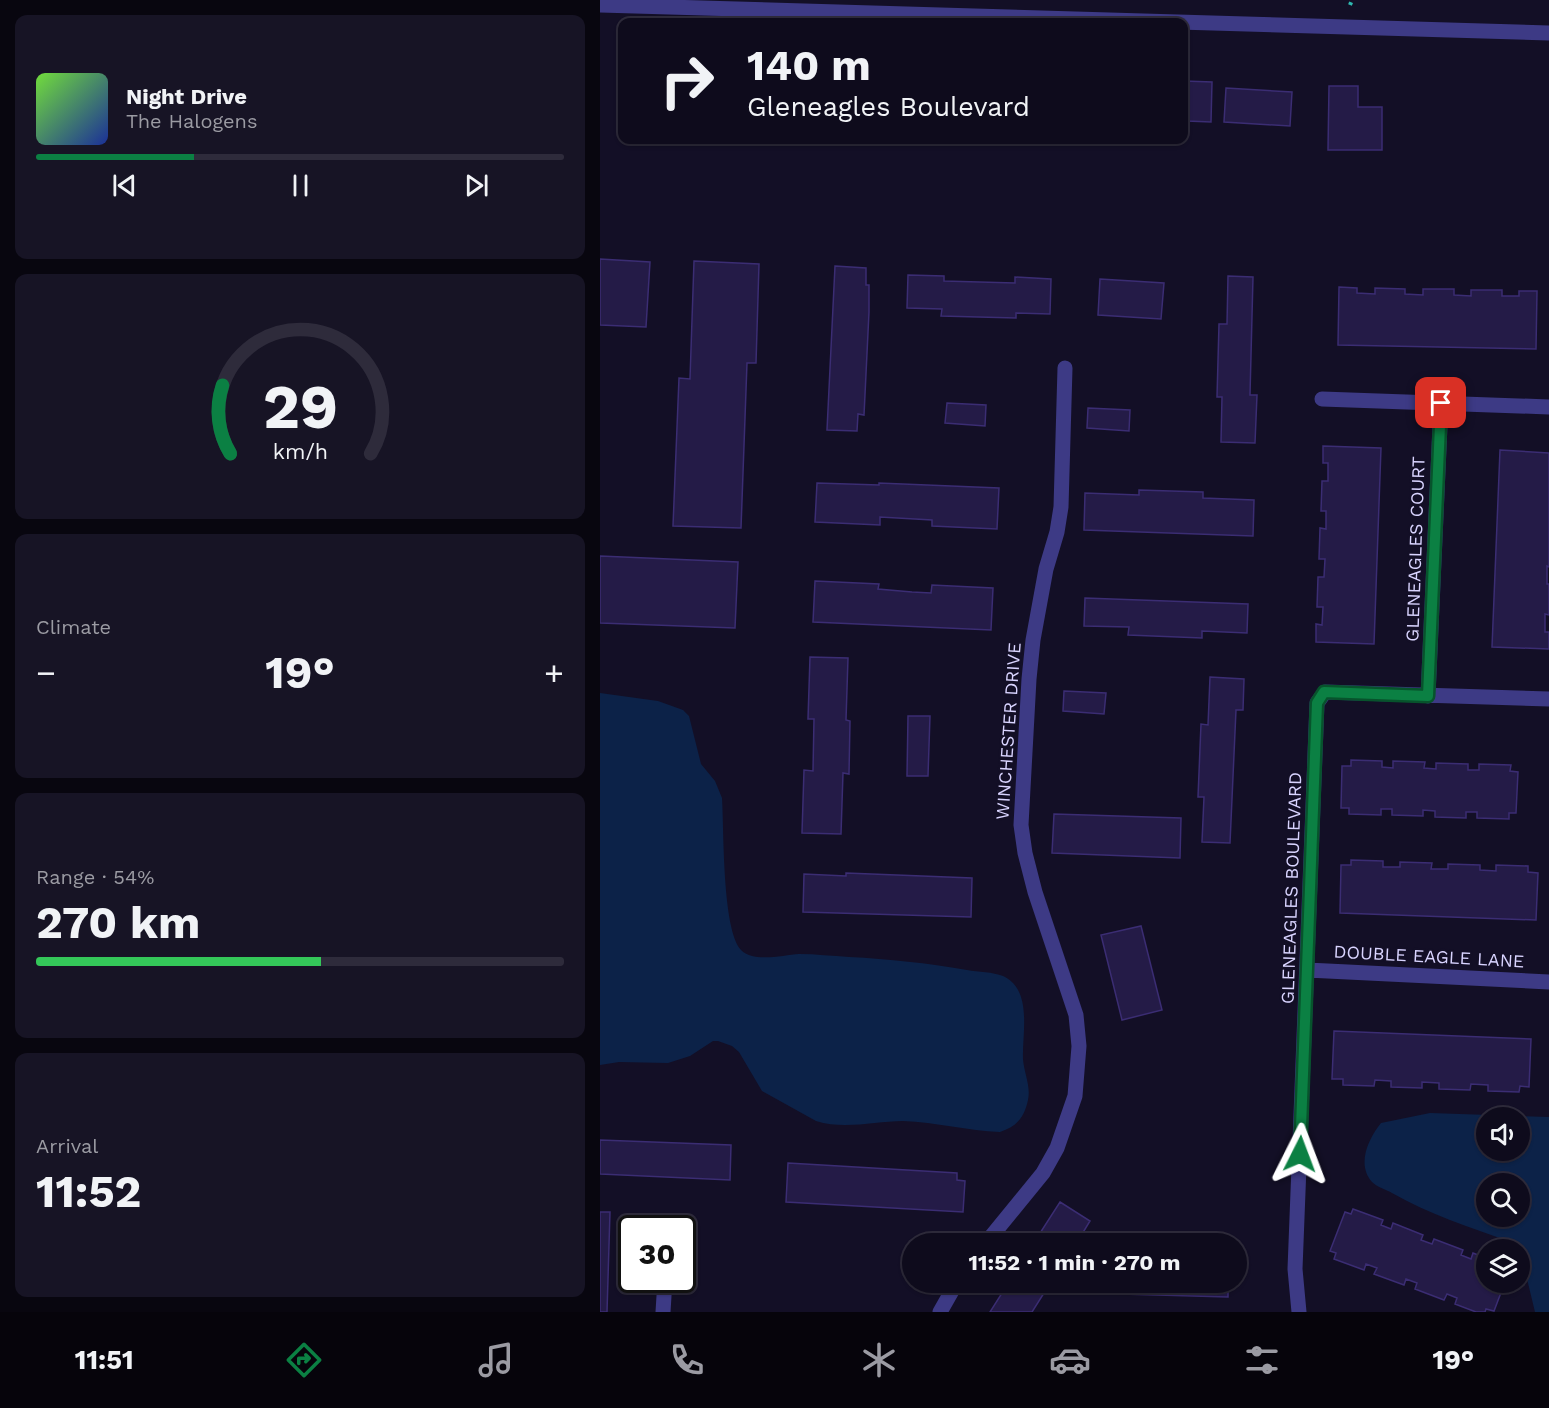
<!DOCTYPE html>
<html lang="en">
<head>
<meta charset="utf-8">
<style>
  body { margin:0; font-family:"Work Sans",sans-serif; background:#171425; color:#f1f3f6; height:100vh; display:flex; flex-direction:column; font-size:22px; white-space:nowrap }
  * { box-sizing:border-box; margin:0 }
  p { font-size:20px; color:#9b9ba3 }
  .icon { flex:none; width:33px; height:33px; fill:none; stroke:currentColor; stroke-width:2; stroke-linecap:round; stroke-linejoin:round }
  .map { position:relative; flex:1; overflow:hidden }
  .panel { display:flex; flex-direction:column; gap:15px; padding:15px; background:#08060f; width:600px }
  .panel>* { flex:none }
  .banner { position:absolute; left:18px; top:18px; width:570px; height:126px; border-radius:12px; box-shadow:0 2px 4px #0004,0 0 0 2px #2e2b3b; background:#0e0b1c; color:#f1f3f6; overflow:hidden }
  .buttons { position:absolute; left:876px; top:1107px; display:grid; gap:12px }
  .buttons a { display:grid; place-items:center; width:54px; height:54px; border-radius:50%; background:#0e0b1c; box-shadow:0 2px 4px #0004,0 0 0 2px #2e2b3b; font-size:30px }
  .speed { position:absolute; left:18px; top:1215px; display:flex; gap:12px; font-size:30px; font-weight:700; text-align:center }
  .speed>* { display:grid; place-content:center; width:78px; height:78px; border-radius:50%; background:#0e0b1c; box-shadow:0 2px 4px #0004,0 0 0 2px #2e2b3b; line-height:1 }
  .speed .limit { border:3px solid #111; border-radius:9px; background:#fff; color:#111 }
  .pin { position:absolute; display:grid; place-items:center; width:51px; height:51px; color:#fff; margin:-26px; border-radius:12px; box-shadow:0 3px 9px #0006 }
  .me { position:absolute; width:66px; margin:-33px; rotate:3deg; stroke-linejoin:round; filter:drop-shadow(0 0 4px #0008) }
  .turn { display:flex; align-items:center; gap:21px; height:126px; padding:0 30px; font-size:27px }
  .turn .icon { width:78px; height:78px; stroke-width:2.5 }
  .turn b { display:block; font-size:42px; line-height:51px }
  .big { font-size:45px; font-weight:700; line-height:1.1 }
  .panel .card { flex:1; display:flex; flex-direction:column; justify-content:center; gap:9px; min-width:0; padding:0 21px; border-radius:12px; background:#171425 }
  .panel .dial { align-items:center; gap:0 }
  .dial svg { height:156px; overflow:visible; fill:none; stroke:#2e2b3b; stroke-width:7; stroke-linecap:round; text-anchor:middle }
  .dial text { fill:#f1f3f6; stroke:none }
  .song { display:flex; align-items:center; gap:18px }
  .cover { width:72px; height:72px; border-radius:9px; background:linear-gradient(135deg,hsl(100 70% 55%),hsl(230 70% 35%)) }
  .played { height:6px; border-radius:3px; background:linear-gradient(90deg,#0b8043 30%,#2e2b3b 30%) }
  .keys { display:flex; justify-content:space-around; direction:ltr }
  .heat { display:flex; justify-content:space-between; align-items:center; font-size:33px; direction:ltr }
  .charge { height:9px; border-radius:4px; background:linear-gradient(90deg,#34c759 54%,#2e2b3b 0) }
  .trip { position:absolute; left:302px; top:1233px; width:345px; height:60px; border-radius:30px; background:#0e0b1c; box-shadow:0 2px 4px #0004,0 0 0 2px #2e2b3b; font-weight:700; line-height:60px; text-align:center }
  .menu { display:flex; height:96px; justify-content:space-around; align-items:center; background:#06040b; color:#9b9ba3 }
  .menu .icon { width:42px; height:42px }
  .menu .selected { color:#0b8043 }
  .menu b { font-size:27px; color:#f1f3f6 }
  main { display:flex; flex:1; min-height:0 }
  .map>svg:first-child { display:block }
  .water { fill:#0c2248; fill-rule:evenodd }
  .building { fill:#241b47; stroke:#3b2d73; stroke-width:1.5 }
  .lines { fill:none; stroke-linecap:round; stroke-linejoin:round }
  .path { stroke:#2fb8b0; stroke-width:4; stroke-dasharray:3 4.5; stroke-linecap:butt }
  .street { stroke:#3d3a85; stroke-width:15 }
  .route-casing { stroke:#07532c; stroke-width:15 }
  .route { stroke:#0b8043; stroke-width:10 }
  .labels { text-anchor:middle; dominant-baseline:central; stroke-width:4.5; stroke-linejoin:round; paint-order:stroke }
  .street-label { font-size:18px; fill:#d9d4ff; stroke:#130f26 }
</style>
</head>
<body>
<main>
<section class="panel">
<div class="card">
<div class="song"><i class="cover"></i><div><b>Night Drive</b><p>The Halogens</p></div></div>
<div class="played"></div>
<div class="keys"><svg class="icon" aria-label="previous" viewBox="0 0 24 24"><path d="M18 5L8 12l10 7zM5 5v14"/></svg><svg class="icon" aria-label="pause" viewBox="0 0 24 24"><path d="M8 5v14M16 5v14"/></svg><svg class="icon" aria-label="next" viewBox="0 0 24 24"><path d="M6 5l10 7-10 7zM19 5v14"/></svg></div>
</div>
<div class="card dial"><svg viewBox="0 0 100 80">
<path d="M14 69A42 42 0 1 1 86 69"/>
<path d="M14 69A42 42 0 0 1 10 34" stroke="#0b8043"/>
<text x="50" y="56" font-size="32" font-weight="700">29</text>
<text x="50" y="72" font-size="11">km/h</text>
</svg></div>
<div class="card"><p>Climate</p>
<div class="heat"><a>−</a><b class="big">19°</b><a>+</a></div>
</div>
<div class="card"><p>Range · 54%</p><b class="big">270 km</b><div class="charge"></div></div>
<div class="card"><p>Arrival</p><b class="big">11:52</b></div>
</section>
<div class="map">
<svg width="949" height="1312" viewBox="0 0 949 1312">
  <rect width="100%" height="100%" fill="#130f26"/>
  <path class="water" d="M0 693 58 701 83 710 89 716 101 764 115 781 122 798C124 830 122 929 141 950 154 963 183 955 199 954 216 954 232 956 249 957 290 959 326 963 367 970 378 972 393 972 403 976 433 990 422 1033 423 1059 424 1073 431 1086 428 1100 424 1118 417 1126 400 1132 368 1131 336 1122 303 1121 275 1121 245 1130 216 1121L162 1091 139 1052 132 1046 118 1041H113L90 1056 68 1063 19 1062 0 1065Z
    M830 1113 949 1117V1312H935L920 1250 917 1249 908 1241C869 1227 829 1214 792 1193 787 1190 777 1187 772 1182 756 1164 769 1138 781 1123ZM886 1118H920V1150H886ZM886 1184H920V1216H886Z"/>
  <path class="building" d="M584 81 612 82 611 122 587 121 588 111H584Z
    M729 86H758V107H782V150H728Z
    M626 88 692 92 690 126 624 122Z
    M0 259 50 262 46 327 0 325Z
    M94 261 159 264 156 363H147L141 528 73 526 79 378 90 379Z
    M235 266 266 268V285H269V312L264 415 258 414 257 431 227 430Z
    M308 275 344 276V281L415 283V277L451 279 450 314 416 313V318L341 316 342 309 307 308Z
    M628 276 653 277 650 395H657L655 443 621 442 622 397H617L619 324H627Z
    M500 279 564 283 561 319 498 315Z
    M739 287 757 288V293L775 294V288L805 289V294L823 295V289H854V295L871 296V290H902V296H919V291H937L936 349 738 345Z
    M347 403 386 405 385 426 345 423Z
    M488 408 530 410 529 431 487 428Z
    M723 446 781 448 774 644 716 642V624L722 625 723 607H717L718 577H724L725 559H719L720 528 726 529V511H721L722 481H728V463H723Z
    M900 450 949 453V567L947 566V584H949V615L945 614V632H949V649L892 647Z
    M217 483 279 485V483L399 488 397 529 332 526V520L280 517V525L215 522Z
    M539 490 603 492V498L654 500 653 536 484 530 485 493 539 495Z
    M0 556 138 562 135 628 0 623Z
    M215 581 279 584 278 589 312 592 331 593 332 585 393 588 391 630 213 622Z
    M485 598 648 604 647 633 602 631V638L528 635 529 627 484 626Z
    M210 657 248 658 246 720 250 721 249 774 243 773 241 834 202 833 204 770 213 771 214 719H208Z
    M610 677 644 679 643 710H636L630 843 602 842 604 797H598L601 724 608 725Z
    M464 691 506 693 504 714 463 711Z
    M308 716H330L328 776H307Z
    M751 760 782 761V767L793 768V761L825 762 824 768 836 769V763L868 764V770H879V764L911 765 910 771 918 772 916 813H909V819L877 818V812H866V818L835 817V811L823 810V816L792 815V809H781V815L749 814V808H741L742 766H751Z
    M454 814 581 818 580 858 452 853Z
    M751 860 783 861V867H800V862L832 863 831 869H848V864L880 865V870L896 871V865L928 866V872L938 873 936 920 740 913 741 865H751Z
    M246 873 372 878 371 917 203 912 204 874 246 876Z
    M541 926 562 1010 522 1020 501 935Z
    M734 1031 931 1039 929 1087 920 1086 919 1092 888 1091V1085L871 1084 870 1090 839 1089V1083L822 1082V1088L791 1087V1081L775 1080 774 1086 743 1085V1079H732Z
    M0 1140 131 1145 130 1180 0 1174Z
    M188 1163 357 1173V1180L365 1181 363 1212 186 1202Z
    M460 1202 490 1221 476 1244H433Z
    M753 1209 783 1220 781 1225 791 1229 793 1223 823 1235 821 1240 832 1244 834 1239 863 1250 861 1255 871 1259 873 1253 886 1258V1282H905L894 1311 886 1309 885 1312H876L855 1304 857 1298 847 1294 844 1300 815 1289 817 1283 806 1279 804 1285 774 1274 777 1268 766 1264 764 1270 734 1259 736 1253 730 1251 745 1212 751 1214Z
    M0 1212H10L7 1312H0Z
    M409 1282H451L432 1312H390Z
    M521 1282H628V1297L521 1294Z"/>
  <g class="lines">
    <path class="path" d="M750 5 752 0"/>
    <path class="street" d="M0 5 949 33
      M722 399 949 407
      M828 696 841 403
      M707 970 949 982
      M385 1244 443 1173 457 1148 475 1096 479 1046 476 1015 435 892 425 853 421 825 429 679 433 640 446 569 457 532 461 507 465 368
      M63 1312 65 1280
      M340 1312 357 1282
      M699 1312 695 1269 717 703 725 692 949 699"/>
  </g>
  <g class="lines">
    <g class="route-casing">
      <path id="route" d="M700 1154 717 703 724 692 828 696 841 403"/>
    </g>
    <use href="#route" class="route"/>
  </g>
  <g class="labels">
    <g class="street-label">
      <text transform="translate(815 549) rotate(-88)">GLENEAGLES COURT</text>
      <text transform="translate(408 731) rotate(-86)">WINCHESTER DRIVE</text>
      <text transform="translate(691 888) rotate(-88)">GLENEAGLES BOULEVARD</text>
      <text transform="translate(829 956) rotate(3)">DOUBLE EAGLE LANE</text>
    </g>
  </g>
</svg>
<div class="buttons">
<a><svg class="icon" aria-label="sound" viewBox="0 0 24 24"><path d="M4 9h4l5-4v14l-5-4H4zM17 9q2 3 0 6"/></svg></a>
<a><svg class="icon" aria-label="search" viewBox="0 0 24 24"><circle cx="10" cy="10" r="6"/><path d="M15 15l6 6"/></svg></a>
<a><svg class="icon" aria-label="layers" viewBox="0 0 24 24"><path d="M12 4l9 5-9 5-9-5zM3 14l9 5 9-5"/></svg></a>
</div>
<div class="speed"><div class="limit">30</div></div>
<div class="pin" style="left:841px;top:403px;background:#d93025"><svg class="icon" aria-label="arrive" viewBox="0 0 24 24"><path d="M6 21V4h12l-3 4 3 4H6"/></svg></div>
<svg class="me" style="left:700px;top:1154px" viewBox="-20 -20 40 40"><path d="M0-17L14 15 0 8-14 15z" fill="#0b8043" stroke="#fff" stroke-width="4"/></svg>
<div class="trip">11:52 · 1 min · 270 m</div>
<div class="banner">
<div class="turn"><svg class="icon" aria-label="right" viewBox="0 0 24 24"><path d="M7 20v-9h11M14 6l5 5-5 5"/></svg><div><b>140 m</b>Gleneagles Boulevard</div></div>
</div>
</div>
</main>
<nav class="menu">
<b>11:51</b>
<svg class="icon selected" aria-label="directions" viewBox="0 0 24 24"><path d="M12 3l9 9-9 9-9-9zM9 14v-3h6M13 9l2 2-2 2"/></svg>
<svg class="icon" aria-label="music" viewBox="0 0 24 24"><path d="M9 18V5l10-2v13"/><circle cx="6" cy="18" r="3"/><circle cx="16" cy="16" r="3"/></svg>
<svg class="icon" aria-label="phone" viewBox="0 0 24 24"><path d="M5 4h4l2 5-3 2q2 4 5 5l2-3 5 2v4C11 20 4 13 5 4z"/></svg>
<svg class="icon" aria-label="climate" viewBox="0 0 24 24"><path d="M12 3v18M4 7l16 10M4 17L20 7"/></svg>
<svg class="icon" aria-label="car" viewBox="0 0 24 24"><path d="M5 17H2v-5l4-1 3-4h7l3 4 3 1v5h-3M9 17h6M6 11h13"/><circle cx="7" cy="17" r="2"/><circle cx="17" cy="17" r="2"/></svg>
<svg class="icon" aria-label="filters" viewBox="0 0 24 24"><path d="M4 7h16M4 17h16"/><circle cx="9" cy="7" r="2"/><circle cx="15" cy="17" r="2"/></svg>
<b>19°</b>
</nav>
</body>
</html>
